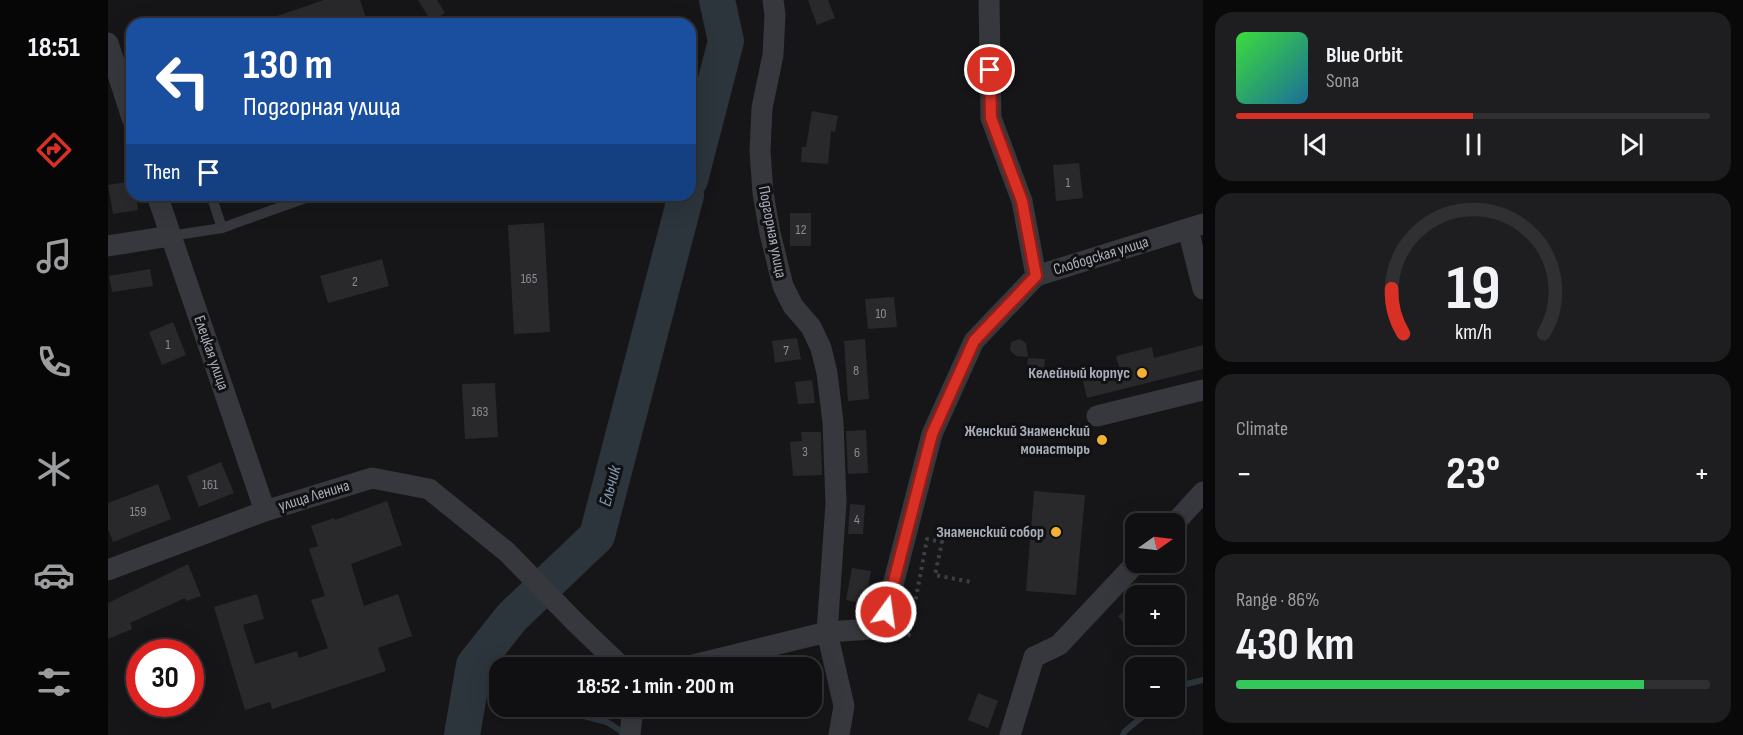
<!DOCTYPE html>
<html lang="en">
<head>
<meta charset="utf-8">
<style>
  body { margin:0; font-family:"Sofia Sans Condensed",sans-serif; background:#1e1e20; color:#f1f3f6; height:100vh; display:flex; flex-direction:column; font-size:22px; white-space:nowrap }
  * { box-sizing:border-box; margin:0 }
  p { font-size:20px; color:#9c9d9f }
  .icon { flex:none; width:33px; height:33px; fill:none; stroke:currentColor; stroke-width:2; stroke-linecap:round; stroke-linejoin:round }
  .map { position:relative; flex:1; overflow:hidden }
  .side { display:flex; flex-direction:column; gap:12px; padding:12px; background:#09090a; width:540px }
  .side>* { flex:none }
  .top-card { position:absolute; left:18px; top:18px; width:570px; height:183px; border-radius:18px; box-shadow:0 6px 24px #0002,0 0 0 2px #303032; background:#1a4fa0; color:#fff; overflow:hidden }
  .needle { width:39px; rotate:76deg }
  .buttons { position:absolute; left:1017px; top:513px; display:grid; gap:12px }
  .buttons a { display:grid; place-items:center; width:60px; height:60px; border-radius:12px; background:#101012; box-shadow:0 6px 24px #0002,0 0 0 2px #303032; font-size:30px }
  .speed { position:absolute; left:18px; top:639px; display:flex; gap:12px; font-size:30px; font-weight:700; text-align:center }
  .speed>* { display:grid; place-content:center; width:78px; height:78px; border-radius:50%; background:#101012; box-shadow:0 6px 24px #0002,0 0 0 2px #303032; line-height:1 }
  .speed .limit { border:9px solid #d22; background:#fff; color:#111 }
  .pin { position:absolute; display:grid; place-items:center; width:51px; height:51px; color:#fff; margin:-26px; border:3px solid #fff; border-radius:50%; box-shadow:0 2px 6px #0007 }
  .me { position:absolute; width:66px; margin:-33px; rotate:14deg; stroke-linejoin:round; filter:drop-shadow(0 0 4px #0008) }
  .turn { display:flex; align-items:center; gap:21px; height:126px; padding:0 18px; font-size:27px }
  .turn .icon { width:78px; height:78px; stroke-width:2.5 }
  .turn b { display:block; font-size:42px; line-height:51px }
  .then { display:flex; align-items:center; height:57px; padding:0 18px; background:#0003; gap:12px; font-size:22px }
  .big { font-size:45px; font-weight:700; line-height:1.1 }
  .side .widget { flex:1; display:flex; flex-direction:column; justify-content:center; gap:9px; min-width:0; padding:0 21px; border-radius:18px; background:#1e1e20 }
  .side .dial { align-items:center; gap:0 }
  .dial svg { height:156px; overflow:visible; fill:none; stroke:#303032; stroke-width:7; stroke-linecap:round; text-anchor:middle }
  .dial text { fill:#f1f3f6; stroke:none }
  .song { display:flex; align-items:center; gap:18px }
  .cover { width:72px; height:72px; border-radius:9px; background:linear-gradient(135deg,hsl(120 70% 55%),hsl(200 70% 35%)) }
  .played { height:6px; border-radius:3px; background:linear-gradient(90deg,#d93025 50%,#303032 50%) }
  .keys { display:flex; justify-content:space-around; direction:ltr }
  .heat { display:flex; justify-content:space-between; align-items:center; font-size:33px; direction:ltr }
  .charge { height:9px; border-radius:4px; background:linear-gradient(90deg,#34c759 86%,#303032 0) }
  .trip { position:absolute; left:381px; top:657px; width:333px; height:60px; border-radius:18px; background:#101012; box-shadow:0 6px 24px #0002,0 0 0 2px #303032; font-weight:700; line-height:60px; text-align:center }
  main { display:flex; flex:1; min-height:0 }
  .tabs { display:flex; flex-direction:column; width:108px; justify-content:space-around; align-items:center; background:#060607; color:#9c9d9f }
  .tabs .icon { width:42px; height:42px }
  .tabs .current { color:#d93025 }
  .tabs b { font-size:27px; color:#f1f3f6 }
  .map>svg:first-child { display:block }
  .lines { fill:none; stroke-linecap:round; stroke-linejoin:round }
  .stream { stroke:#2c353c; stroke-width:6 }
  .river { stroke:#2c353c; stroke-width:36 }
  .building { fill:#29292c }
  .path { stroke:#3d3f44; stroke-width:4; stroke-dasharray:3 4.5; stroke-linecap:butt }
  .lane { stroke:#37383d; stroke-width:10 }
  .street { stroke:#37383d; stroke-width:21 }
  .route-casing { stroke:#8d1f18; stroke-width:15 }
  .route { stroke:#d93025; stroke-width:10 }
  .poi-dot { fill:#f2b134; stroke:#111113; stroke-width:2 }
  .labels { text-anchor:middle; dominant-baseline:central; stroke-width:6; stroke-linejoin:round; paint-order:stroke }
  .number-label { font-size:14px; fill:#888b94 }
  .street-label { font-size:16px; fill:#a8adb8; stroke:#111113 }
  .poi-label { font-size:16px; font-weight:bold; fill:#a8adb8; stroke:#111113; text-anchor:end }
  .water-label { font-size:18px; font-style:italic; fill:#7f9bb3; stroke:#111113 }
</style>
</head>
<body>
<main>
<nav class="tabs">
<b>18:51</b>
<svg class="icon current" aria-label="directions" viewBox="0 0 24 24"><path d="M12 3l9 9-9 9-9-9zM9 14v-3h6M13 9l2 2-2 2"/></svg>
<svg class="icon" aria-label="music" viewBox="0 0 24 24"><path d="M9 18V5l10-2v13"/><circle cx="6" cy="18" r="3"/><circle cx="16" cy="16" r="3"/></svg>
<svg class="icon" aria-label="phone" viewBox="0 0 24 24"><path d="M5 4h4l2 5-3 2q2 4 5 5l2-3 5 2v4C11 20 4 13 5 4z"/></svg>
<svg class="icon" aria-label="climate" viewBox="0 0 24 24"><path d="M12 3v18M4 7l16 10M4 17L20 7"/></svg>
<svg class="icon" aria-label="car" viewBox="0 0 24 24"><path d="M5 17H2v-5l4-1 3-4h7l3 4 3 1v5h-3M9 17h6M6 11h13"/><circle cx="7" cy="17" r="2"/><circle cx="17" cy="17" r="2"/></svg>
<svg class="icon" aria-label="filters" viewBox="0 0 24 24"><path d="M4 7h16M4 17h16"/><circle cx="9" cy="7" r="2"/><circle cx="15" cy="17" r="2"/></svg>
</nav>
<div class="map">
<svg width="1095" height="735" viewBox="0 0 1095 735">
  <rect width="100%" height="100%" fill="#161618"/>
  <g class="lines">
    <path class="stream" d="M366 665 392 676
      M1066 692 1075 685 1095 680
      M452 706 457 711 499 722 519 735
      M1015 735 1017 731 1048 706"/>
    <path class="river" d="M582 180 618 41 609 0
      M354 735 366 665 404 617 489 536 578 195"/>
  </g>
  <path class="building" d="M216 0H252L260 24H154V21Z
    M310 0H329L337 13 323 21Z
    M700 0H720L727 18 709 25Z
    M704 111 730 116 727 132 723 131 720 164 693 162 694 147H698Z
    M971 163 975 198 948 201 945 165Z
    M24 181V195H28L30 210 5 214 0 185Z
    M682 213H703V246H682Z
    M436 223 442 332 406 334 400 225Z
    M274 259 281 286 220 303 212 276Z
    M42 269 45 286 4 292 1 276Z
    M786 297 789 327 760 329 757 299Z
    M65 322 78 355 54 365 41 332Z
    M689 338 693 359 667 363 664 341Z
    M757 339 761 399 740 401 736 341Z
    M911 339 918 343 920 357 908 356 902 350 903 342Z
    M1095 345V369L979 398 974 377 1011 367 1008 356 1044 347 1046 358Z
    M920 358 937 359 935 378 918 377Z
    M704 380 707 403 690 404 687 382Z
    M387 383 390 437 357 439 354 384Z
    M758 430 760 473 740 474 738 431Z
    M693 432H713L714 475 685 476 682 442 694 441Z
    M113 462 126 493 91 507 79 476Z
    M50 484 63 519 5 542 0 529V503Z
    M926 491 977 495 968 595 918 591Z
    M279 501 294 545 243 564 256 606 290 594 304 636 270 648 278 671 164 709 162 702 137 710 106 607 149 594 156 619 135 625 147 664 189 651 191 658 220 648 203 600 217 596 201 549 210 546 203 526 226 518 227 520Z
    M742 504 757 505 755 534H740Z
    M80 564 93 596 78 601 77 598 22 623 24 629 0 639V603Z
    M744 568 763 571 757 604 738 600Z
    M1028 602V638L1010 616Z
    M870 693 890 701 880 728 860 720Z"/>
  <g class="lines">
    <path class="path" d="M785 633 801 635 819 539 834 542 827 575 863 582"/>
    <path class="lane" d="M103 195 114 228
      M62 236 114 228 206 195"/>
    <path class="street" d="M665 0 667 15 665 55 654 108 652 151 655 193 662 233 675 286 685 306 703 327 713 348 719 373 725 422 728 503 719 632 736 706 731 735
      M881 0 883 118 914 201 928 276
      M0 43 24 118
      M49 195 157 511
      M1080 229 1095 289
      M0 246 62 236
      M989 416 1095 390
      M1066 524 1095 492
      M0 570 157 511 264 478 321 489 399 552 467 622 515 668
      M573 668 719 632 763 629 778 612 824 434 866 341 928 276 1095 224
      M522 735 525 706
      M902 735 926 657 951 645 1029 562"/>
  </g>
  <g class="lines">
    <g class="route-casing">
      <path id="route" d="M778 612 824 434 866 341 928 276 914 201 883 118 882 70"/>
    </g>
    <use href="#route" class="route"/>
  </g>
  <g class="poi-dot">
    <circle cx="1034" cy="373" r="6"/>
    <circle cx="994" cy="440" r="6"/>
    <circle cx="948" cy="532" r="6"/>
  </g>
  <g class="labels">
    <g class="number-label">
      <text x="960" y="182">1</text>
      <text x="693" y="229">12</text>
      <text x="421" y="278">165</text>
      <text x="247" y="281">2</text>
      <text x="773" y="313">10</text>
      <text x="60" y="344">1</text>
      <text x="678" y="350">7</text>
      <text x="748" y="370">8</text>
      <text x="372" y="411">163</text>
      <text x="697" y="451">3</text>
      <text x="749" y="452">6</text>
      <text x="102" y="484">161</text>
      <text x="30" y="511">159</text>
      <text x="749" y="519">4</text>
    </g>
    <g class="street-label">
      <text transform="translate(664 232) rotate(79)">Подгорная улица</text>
      <text transform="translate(993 256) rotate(-17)">Слободская улица</text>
      <text transform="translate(103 353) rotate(71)">Елецкая улица</text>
      <text transform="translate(206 496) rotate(-17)">улица Ленина</text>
    </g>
    <g class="poi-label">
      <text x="1022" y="373">Келейный корпус</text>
      <text x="982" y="431">Женский Знаменский<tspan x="982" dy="18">монастырь</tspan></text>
      <text x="936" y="532">Знаменский собор</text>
    </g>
    <g class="water-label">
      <text transform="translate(502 486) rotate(-75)">Ельчик</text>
    </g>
  </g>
</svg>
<div class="buttons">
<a><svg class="needle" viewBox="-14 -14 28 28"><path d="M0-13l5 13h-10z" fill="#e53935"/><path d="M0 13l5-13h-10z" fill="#9c9d9f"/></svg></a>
<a>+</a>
<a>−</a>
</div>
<div class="speed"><div class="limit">30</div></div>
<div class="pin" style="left:882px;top:70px;background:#d93025"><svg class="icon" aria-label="arrive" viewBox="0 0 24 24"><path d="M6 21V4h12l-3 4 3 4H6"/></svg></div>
<svg class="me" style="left:778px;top:612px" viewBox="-20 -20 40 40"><circle r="17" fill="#d93025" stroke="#fff" stroke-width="3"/><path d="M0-11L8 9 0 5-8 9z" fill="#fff"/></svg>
<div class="trip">18:52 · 1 min · 200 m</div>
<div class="top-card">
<div class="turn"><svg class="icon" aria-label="left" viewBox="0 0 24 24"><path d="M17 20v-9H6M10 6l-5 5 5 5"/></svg><div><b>130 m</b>Подгорная улица</div></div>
<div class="then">Then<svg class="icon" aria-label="arrive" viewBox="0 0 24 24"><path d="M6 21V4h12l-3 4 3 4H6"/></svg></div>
</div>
</div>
<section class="side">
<div class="widget">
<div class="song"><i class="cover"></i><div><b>Blue Orbit</b><p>Sona</p></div></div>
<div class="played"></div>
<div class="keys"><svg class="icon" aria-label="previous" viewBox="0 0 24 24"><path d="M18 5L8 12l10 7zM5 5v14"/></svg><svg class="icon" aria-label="pause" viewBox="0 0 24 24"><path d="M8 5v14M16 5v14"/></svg><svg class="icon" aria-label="next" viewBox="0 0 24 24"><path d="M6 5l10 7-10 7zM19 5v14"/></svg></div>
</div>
<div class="widget dial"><svg viewBox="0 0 100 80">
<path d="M14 69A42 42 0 1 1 86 69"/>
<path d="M14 69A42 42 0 0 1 8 46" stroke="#d93025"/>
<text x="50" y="56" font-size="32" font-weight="700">19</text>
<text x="50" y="72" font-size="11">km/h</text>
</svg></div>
<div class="widget"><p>Climate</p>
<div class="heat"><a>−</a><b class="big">23°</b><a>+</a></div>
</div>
<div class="widget"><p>Range · 86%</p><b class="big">430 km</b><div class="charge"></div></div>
</section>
</main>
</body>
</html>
